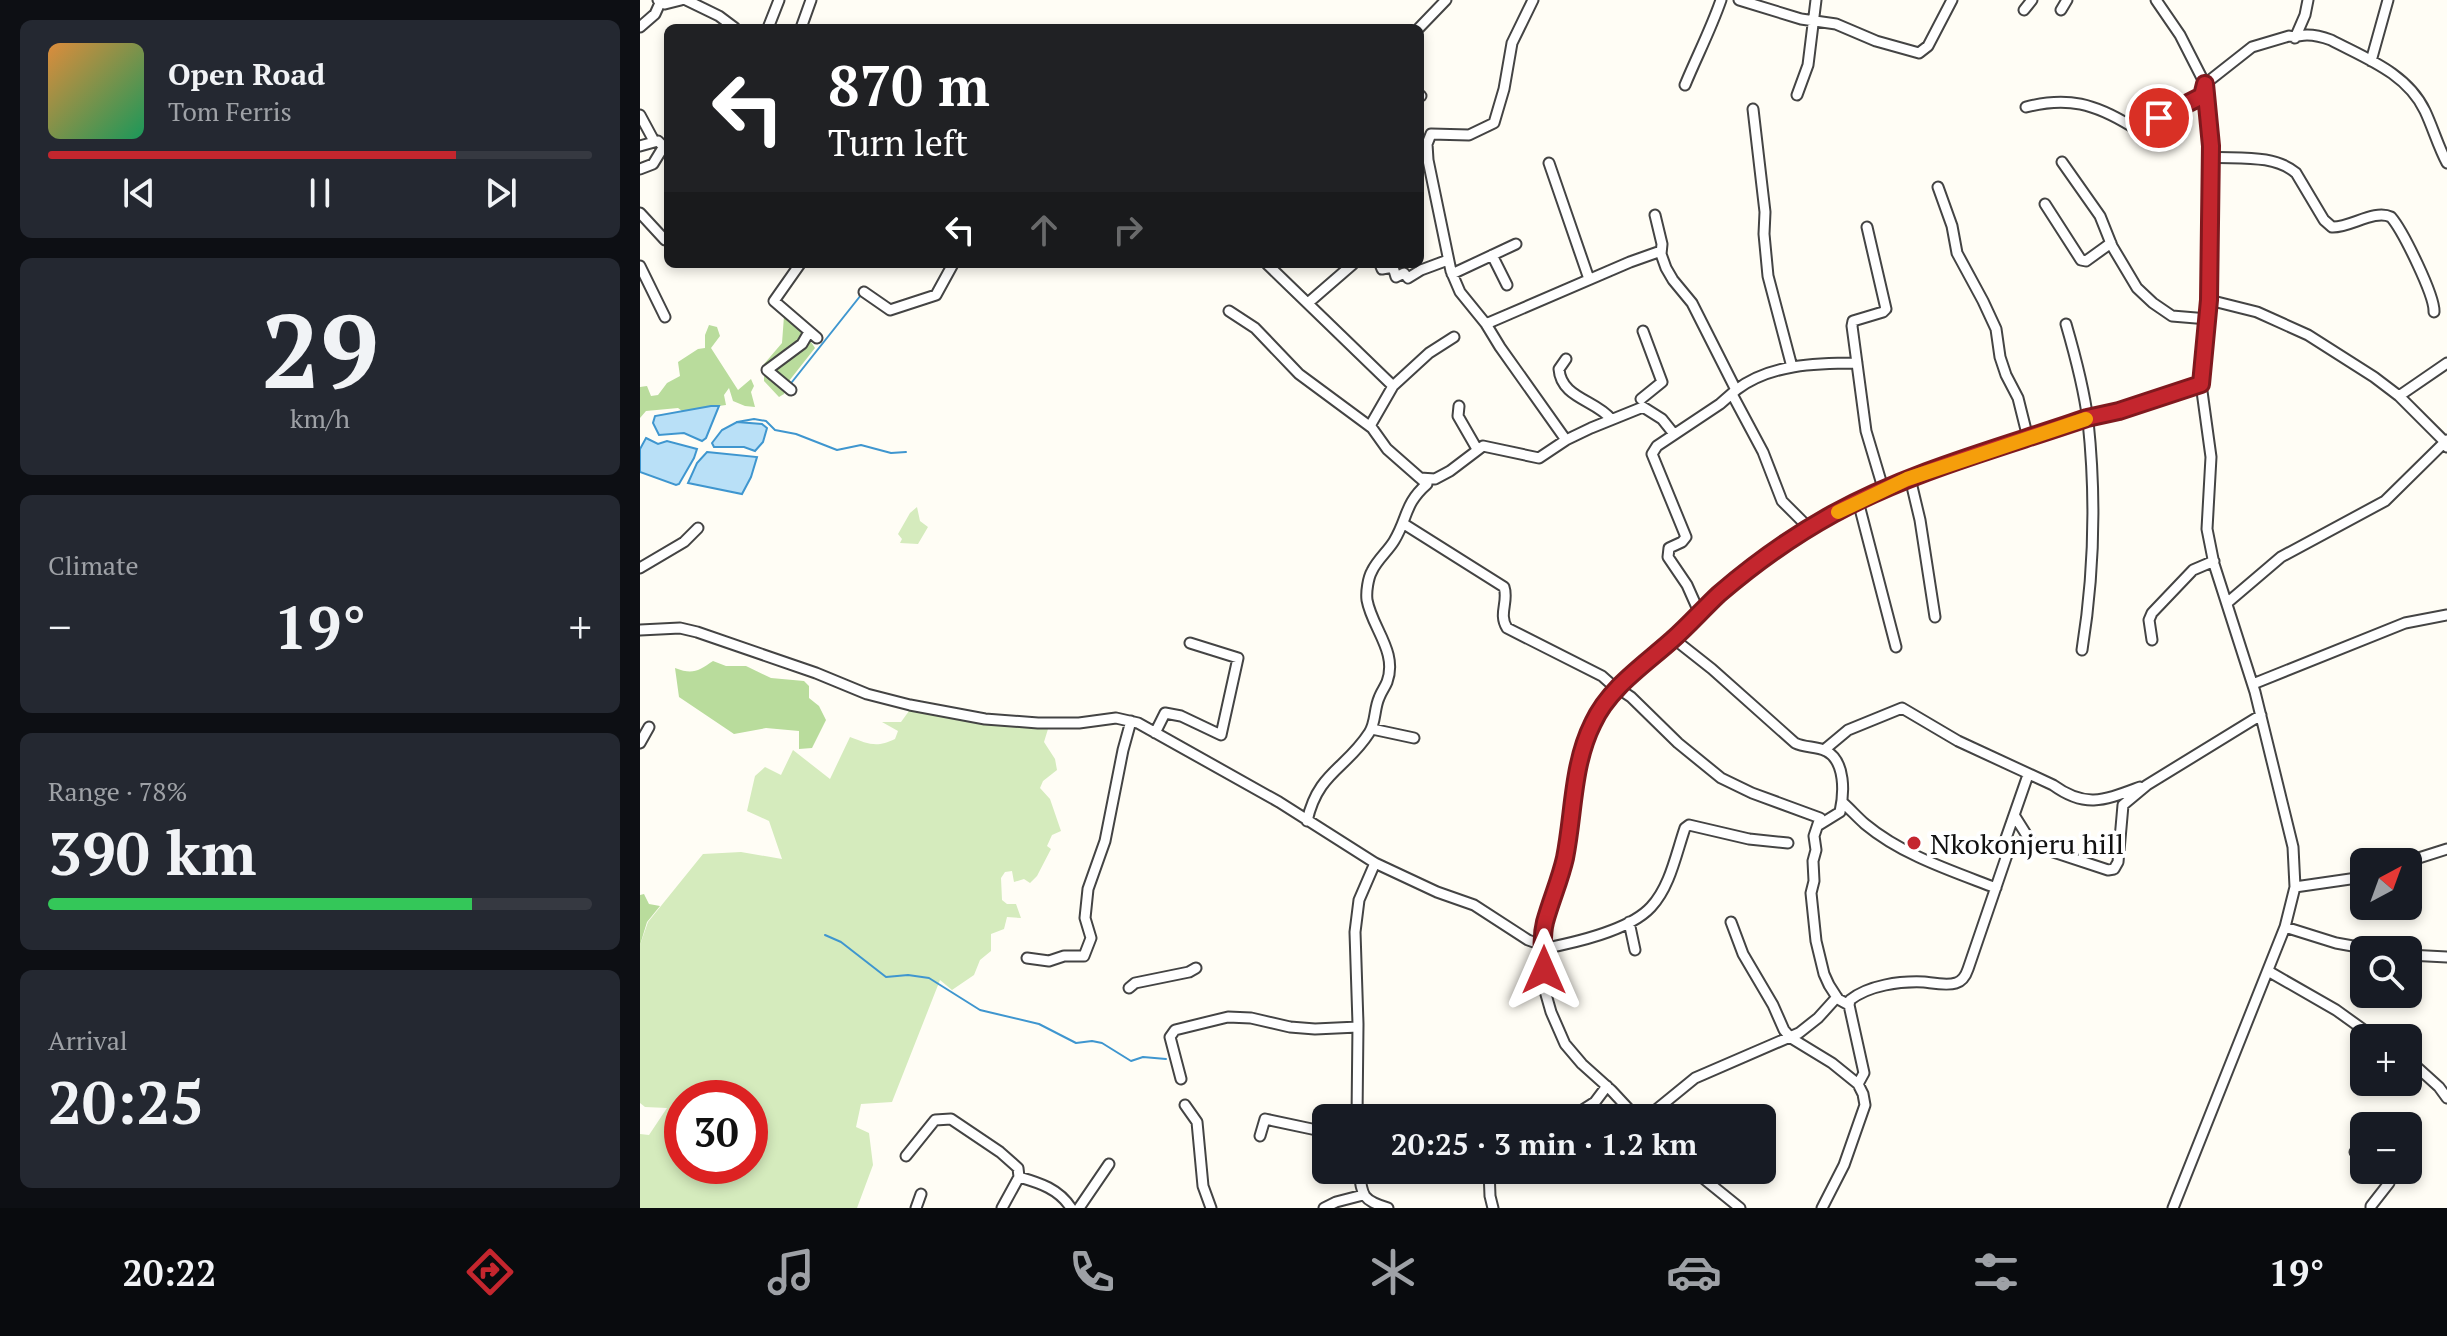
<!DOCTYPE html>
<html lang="en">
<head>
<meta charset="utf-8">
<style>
  body { margin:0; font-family:"PT Serif",serif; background:#242831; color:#f1f3f6; height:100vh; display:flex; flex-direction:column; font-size:30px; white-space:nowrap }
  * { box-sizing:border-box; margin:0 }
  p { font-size:26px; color:#9ea1a6 }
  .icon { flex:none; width:44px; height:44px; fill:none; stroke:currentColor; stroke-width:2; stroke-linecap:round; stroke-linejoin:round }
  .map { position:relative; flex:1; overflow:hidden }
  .drawer { display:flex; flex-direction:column; gap:20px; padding:20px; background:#0d0f14; width:640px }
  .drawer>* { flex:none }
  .hud { position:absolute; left:24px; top:24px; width:760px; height:244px; border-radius:12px; box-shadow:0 4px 12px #0003; background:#202124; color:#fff; overflow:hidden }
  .needle { width:52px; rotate:41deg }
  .controls { position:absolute; left:1710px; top:848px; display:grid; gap:16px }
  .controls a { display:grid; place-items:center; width:72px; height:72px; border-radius:12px; background:#171b24; box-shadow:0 4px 12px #0003; font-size:40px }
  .speed { position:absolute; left:24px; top:1080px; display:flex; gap:16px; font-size:40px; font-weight:700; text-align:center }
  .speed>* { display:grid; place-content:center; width:104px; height:104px; border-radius:50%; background:#171b24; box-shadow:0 4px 12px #0003; line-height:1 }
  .speed .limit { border:12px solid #d22; background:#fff; color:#111 }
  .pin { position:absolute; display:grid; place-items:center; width:68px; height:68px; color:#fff; margin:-34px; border:4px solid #fff; border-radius:50%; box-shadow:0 2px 8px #0007 }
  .me { position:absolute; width:88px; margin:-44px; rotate:0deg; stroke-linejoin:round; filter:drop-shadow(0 0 6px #0008) }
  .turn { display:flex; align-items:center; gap:28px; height:168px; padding:0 32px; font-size:36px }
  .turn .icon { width:104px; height:104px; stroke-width:2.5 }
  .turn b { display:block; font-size:56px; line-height:68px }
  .lanes { display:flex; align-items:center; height:76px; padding:0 32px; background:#0003; justify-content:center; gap:40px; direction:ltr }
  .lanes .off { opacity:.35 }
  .big { font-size:60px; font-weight:800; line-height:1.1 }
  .drawer .card { flex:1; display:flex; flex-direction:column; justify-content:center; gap:12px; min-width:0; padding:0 28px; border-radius:12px; background:#242831 }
  .drawer .dial { align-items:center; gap:0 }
  .dial b { font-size:104px; line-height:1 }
  .song { display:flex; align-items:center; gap:24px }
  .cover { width:96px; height:96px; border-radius:12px; background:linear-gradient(135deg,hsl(30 70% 55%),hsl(150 70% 35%)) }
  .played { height:8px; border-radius:4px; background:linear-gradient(90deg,#c4262e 75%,#363941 75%) }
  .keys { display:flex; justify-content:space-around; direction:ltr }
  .heat { display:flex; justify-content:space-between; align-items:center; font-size:44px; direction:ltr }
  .charge { height:12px; border-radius:6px; background:linear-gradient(90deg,#34c759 78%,#363941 0) }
  .trip { position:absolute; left:672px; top:1104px; width:464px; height:80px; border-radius:12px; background:#171b24; box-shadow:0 4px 12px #0003; font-weight:800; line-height:80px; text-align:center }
  .tab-bar { display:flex; height:128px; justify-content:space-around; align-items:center; background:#090b0e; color:#9ea1a6 }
  .tab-bar .icon { width:56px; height:56px }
  .tab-bar .on { color:#c4262e }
  .tab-bar b { font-size:36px; color:#f1f3f6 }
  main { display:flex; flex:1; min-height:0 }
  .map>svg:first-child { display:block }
  .green { fill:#d5ebbd; fill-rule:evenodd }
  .forest { fill:#b9dc9c }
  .water { fill:#b9e0f7; stroke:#3f96cf; stroke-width:2 }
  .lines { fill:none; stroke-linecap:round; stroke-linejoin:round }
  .stream { stroke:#3f96cf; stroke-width:2 }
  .minor-casing { stroke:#444; stroke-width:13 }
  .minor { stroke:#fff; stroke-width:9 }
  .route-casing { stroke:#7f191e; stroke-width:20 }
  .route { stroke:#c4262e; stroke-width:14 }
  .slow { stroke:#f59e0b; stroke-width:14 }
  .poi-dot { fill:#c4262e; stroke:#fff; stroke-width:3 }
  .labels { text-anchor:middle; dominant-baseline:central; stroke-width:8; stroke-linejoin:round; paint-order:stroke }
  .poi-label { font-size:28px; fill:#111; stroke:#fff; text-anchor:start }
</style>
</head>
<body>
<main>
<section class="drawer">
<div class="card">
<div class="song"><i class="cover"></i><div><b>Open Road</b><p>Tom Ferris</p></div></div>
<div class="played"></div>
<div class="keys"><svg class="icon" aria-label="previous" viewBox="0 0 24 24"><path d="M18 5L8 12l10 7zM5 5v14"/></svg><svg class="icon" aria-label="pause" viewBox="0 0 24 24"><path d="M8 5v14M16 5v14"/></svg><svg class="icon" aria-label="next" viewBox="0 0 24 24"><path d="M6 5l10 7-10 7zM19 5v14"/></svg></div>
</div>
<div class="card dial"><b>29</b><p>km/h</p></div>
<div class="card"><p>Climate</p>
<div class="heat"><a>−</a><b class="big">19°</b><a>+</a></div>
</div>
<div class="card"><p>Range · 78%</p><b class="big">390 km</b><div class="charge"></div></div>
<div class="card"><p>Arrival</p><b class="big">20:25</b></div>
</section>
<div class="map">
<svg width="1807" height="1208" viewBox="0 0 1807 1208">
  <rect width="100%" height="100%" fill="#fffdf5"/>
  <path class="green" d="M277 507 280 521 288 527 278 544 260 543 262 539 258 534 270 513Z
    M269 711 408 729 404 742 415 759 417 770 403 781 400 788 410 799 421 831 412 835 407 846 411 849 397 876 390 883 384 879 374 882 372 871 365 872 361 878 362 900 367 904H376L381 918 367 917 364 929 351 934V951L340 960 334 975 312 990 300 980 252 1102 221 1104 216 1127 229 1133 233 1165 217 1208H0V1134L9 1135 27 1108 5 1107 0 1103V945L8 922 63 854 101 852 142 859 129 821 107 811 115 776 125 767 141 775 153 750 190 779 210 737C228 744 237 748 255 739L258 731 242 722H261ZM42 1098H110V1166H42Z"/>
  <path class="forest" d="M144 316H154L175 348 149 381 144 394 139 397 124 381V364L142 343Z
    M69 325 77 327 80 336 71 348 98 390 111 379 114 386 111 392 115 407 105 406 93 401 89 388 84 395 86 405 42 411 38 408 6 411 0 418V387L7 386 11 396 18 395 27 383 40 376 38 362 58 349 65 348V335Z
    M73 661 86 666H106L131 678 164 681 169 686V698L179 706 186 720 172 748 159 749V731L126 728 94 734 39 697 35 668C53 675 58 671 73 661Z
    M4 894 9 904 20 906 7 922 0 945V895Z"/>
  <path class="water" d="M71 406H79L66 438 62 441 44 433 19 435 13 423 15 416Z
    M97 422 122 424 127 428 123 442 115 451 104 447H74L72 443 82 430Z
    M6 438 18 444 27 441 57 449 54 458 39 484 36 485 0 472V449Z
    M67 452 117 457 111 477 102 494 48 483 57 463Z"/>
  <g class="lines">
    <path class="stream" d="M152 382 221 295
      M97 422 114 419 126 421 135 430 156 434 197 450 221 445 251 453 266 452
      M185 935 201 942 246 977 268 975 289 978 340 1010 399 1024 436 1043 452 1041 462 1043 491 1061 503 1057 526 1059"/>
    <g class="minor-casing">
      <path id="minor" d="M18 0 25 4 41 0
        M46 0 79 16 95 28
        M893 0 872 43 864 89 854 123 829 135 791 134 787 144 788 160 811 271 820 292 846 324 860 347 926 440
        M1099 0 1161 19 1196 24 1236 41 1279 53 1288 46 1312 0
        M1516 0 1540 35 1565 84 1568 98 1571 146 1569 300 1561 384 1571 457 1567 529 1574 564 1615 692 1653 847 1655 887 1645 927 1533 1208
        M1384 10 1392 0
        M1421 10 1427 0
        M0 27 15 14 20 3
        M128 28 139 0
        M161 28 171 0
        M779 28 806 0
        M1655 38 1665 15 1668 0
        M1731 61 1748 0
        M1045 85C1057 56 1071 29 1081 0
        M780 95 781 96
        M1157 95 1168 65 1176 0
        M1386 107C1428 96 1455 104 1491 126 1512 128 1544 106 1562 96L1565 84 1612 47 1649 36C1656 38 1659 35 1667 35 1675 35 1683 37 1691 40 1725 58 1767 73 1785 111 1793 128 1798 146 1807 163
        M1113 109 1125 212 1124 234 1128 276 1152 367
        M0 115 14 141
        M0 146 18 141 28 151
        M1570 157C1598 159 1634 154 1656 173L1684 220 1692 227C1710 228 1734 209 1751 217 1763 231 1795 296 1794 312
        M1422 162 1460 216 1472 246 1497 288 1513 303 1532 316 1568 319
        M909 163 949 279
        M0 169 13 164 24 146
        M1298 187 1312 226 1317 253 1343 301 1356 329 1360 357 1366 375 1378 398 1388 438
        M1405 204 1441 260 1446 261 1471 243
        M0 213 25 240
        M1015 215 1022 244 1021 254 1026 268 1033 280 1052 303 1096 390C1130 364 1176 363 1217 363
        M1227 227 1246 309 1243 312 1213 321 1212 326 1226 431 1243 488
        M852 255 867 285
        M160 264 134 301 177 338
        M627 264 753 386
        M740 264 742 269 753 267 756 277 764 273 768 278 781 270 808 260
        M0 266 25 317
        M812 274 876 244
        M224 292 250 310 296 295 313 264
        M1569 300 1617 312 1668 335 1734 377 1759 396 1805 442 1807 447
        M668 303 713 264
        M589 311 615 328 659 374 732 428 747 449 780 478
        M846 324 990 262 1021 251
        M1426 324C1435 355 1444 388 1448 421 1456 496 1454 575 1442 650
        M926 359 919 369C921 398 956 400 971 419
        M151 390 127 370 162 344 169 332
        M1092 394 1123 452 1142 501 1164 523 1166 531
        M1759 396 1807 363
        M1001 399 1022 382 1003 331
        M819 406 818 416 837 449
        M730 426 753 386 789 353 814 337
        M1270 478 1280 520 1295 617
        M1218 501 1256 647
        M764 524 864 587C869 601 858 614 867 628L962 676 971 684 974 693
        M0 568 44 542 58 528
        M1587 603 1641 557 1745 501 1807 440
        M1059 612 1047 585 1028 557 1029 548 1042 542 1046 537 1012 454 1017 446 1080 404 1096 390
        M0 630 40 628 57 632 176 673 227 694 270 705 345 719 398 723H439L476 718 498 723 639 802 735 863 797 892 834 905 888 940 902 945
        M1034 639 1072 669 1155 743C1165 748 1177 746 1186 751 1206 761 1204 794 1200 812L1179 825
        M1512 640 1509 620 1512 613 1553 570 1574 561
        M1613 684 1765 623 1807 615
        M979 689 991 697 1038 743 1081 778 1112 793 1180 818 1174 836 1176 850 1173 861 1174 881 1171 893 1176 941 1184 974 1189 985 1198 999 1209 1005
        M732 729 774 738
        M515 733 525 713 541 716 581 735 598 658 550 643
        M0 743 9 727
        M1184 750 1208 730 1262 708 1318 741 1413 785C1446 809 1465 800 1500 787
        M1202 802C1210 809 1217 817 1225 824 1262 855 1312 871 1356 888
        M1374 815 1393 845
        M667 821C678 772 706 769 729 733 736 723 734 709 739 698 741 692 745 687 747 682 758 652 732 628 727 600 726 592 728 578 732 571 737 560 748 551 754 541 768 518 764 504 787 484L780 478 795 479 810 471 843 446 899 458 926 440 951 428 1003 407 1022 419 1034 434
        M1370 847 1365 841 1388 775
        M1766 862 1807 849
        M1655 887 1724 877
        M989 922 995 950
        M1091 922 1103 954 1133 1005 1144 1030 1151 1038 1192 1063 1218 1084 1223 1094 1225 1105 1204 1165 1182 1208
        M1645 927 1696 943 1735 950
        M902 949C933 943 989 931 1011 907 1030 887 1036 854 1045 828L1049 825 1109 839 1148 843
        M1768 955 1807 957
        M387 958 409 961 424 956H444L451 938 445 918 448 889 465 841 483 750 491 721
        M1628 971 1696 1010 1735 1038
        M489 988 495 983 549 972 556 968
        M1768 1059 1799 1087 1807 1098
        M541 1079 530 1037 535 1030 588 1017 611 1018 650 1027 675 1029 718 1027
        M1218 1084 1224 1073 1209 1005 1210 1000C1229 985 1260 981 1284 982 1293 983 1307 986 1316 983 1323 981 1326 975 1328 969L1369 849 1373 844 1383 842 1468 870 1474 869 1478 862 1483 805 1507 785 1621 715
        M545 1105 557 1122 563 1186 571 1208
        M717 1118 718 1024 715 932 719 900 735 863
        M763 1118V1114
        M930 1118 955 1102 967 1086
        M997 1118 971 1090 942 1064 925 1044 911 1012 905 991 902 945 905 922 924 861 933 797 943 747 961 707 992 675 1034 639 1081 592 1116 564 1192 514 1267 479 1447 418 1479 411 1561 384
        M1006 1118 1055 1078 1159 1033 1178 1018 1197 997
        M620 1136 625 1119 686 1132
        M1715 1152 1724 1160
        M266 1156 295 1120 311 1119 360 1152 378 1168 379 1177 362 1208
        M719 1170C722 1196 722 1200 748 1208
        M849 1170 850 1196 853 1208
        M1053 1170 1100 1208
        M379 1177C400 1183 419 1189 431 1208
        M276 1208 281 1194
        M439 1208 469 1164
        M684 1208 696 1202 723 1195
        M1731 1208V1206L1749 1183 1735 1170"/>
    </g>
    <use href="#minor" class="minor"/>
  </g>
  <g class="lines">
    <g class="route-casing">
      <path id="route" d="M904 970C903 954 901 938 905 922 911 900 920 880 925 858 934 813 932 765 953 723 969 688 1004 665 1032 640 1048 626 1063 609 1079 594 1114 564 1153 536 1193 514 1271 471 1363 447 1447 418L1479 411 1561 384 1569 300 1571 146 1565 84 1562 96 1519 118"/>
    </g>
    <use href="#route" class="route"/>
    <path class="slow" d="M1198 512 1267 479 1446 419"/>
  </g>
  <circle class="poi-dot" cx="1274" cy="843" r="8"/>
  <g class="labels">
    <g class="poi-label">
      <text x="1290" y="843">Nkokonjeru hill</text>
    </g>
  </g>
</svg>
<div class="controls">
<a><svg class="needle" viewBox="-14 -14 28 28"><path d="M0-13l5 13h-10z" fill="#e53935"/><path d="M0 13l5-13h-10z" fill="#9ea1a6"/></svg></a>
<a><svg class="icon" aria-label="search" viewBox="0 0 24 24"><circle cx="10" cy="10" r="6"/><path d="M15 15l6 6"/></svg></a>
<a>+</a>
<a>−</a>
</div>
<div class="speed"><div class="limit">30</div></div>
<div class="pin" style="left:1519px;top:118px;background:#d93025"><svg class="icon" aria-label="arrive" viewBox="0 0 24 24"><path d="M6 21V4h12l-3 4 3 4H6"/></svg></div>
<svg class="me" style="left:904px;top:970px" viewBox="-20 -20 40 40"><path d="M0-17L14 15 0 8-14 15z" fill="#c4262e" stroke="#fff" stroke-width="4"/></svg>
<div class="trip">20:25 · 3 min · 1.2 km</div>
<div class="hud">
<div class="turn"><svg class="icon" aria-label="left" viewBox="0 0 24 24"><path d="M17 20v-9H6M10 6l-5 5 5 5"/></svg><div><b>870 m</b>Turn left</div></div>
<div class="lanes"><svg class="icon" aria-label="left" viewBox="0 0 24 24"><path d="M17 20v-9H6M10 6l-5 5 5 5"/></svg><svg class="icon off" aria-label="ahead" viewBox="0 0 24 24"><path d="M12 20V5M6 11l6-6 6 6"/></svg><svg class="icon off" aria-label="right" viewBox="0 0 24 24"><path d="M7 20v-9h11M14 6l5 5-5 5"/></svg></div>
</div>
</div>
</main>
<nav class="tab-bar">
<b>20:22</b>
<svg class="icon on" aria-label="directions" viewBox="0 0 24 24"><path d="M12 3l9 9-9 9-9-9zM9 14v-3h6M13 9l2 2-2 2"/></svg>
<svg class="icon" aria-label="music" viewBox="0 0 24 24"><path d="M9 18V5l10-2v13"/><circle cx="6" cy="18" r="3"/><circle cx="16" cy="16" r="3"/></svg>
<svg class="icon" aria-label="phone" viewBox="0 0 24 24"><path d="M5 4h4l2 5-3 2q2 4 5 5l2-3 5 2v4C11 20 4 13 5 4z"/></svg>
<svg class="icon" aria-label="climate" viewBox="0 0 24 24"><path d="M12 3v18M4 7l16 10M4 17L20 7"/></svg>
<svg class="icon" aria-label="car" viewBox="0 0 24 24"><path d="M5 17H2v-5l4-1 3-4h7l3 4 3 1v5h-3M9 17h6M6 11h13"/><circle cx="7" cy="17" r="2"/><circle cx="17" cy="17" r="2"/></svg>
<svg class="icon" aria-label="filters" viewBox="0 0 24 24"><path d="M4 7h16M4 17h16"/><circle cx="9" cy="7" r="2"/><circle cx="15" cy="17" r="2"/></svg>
<b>19°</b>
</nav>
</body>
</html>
